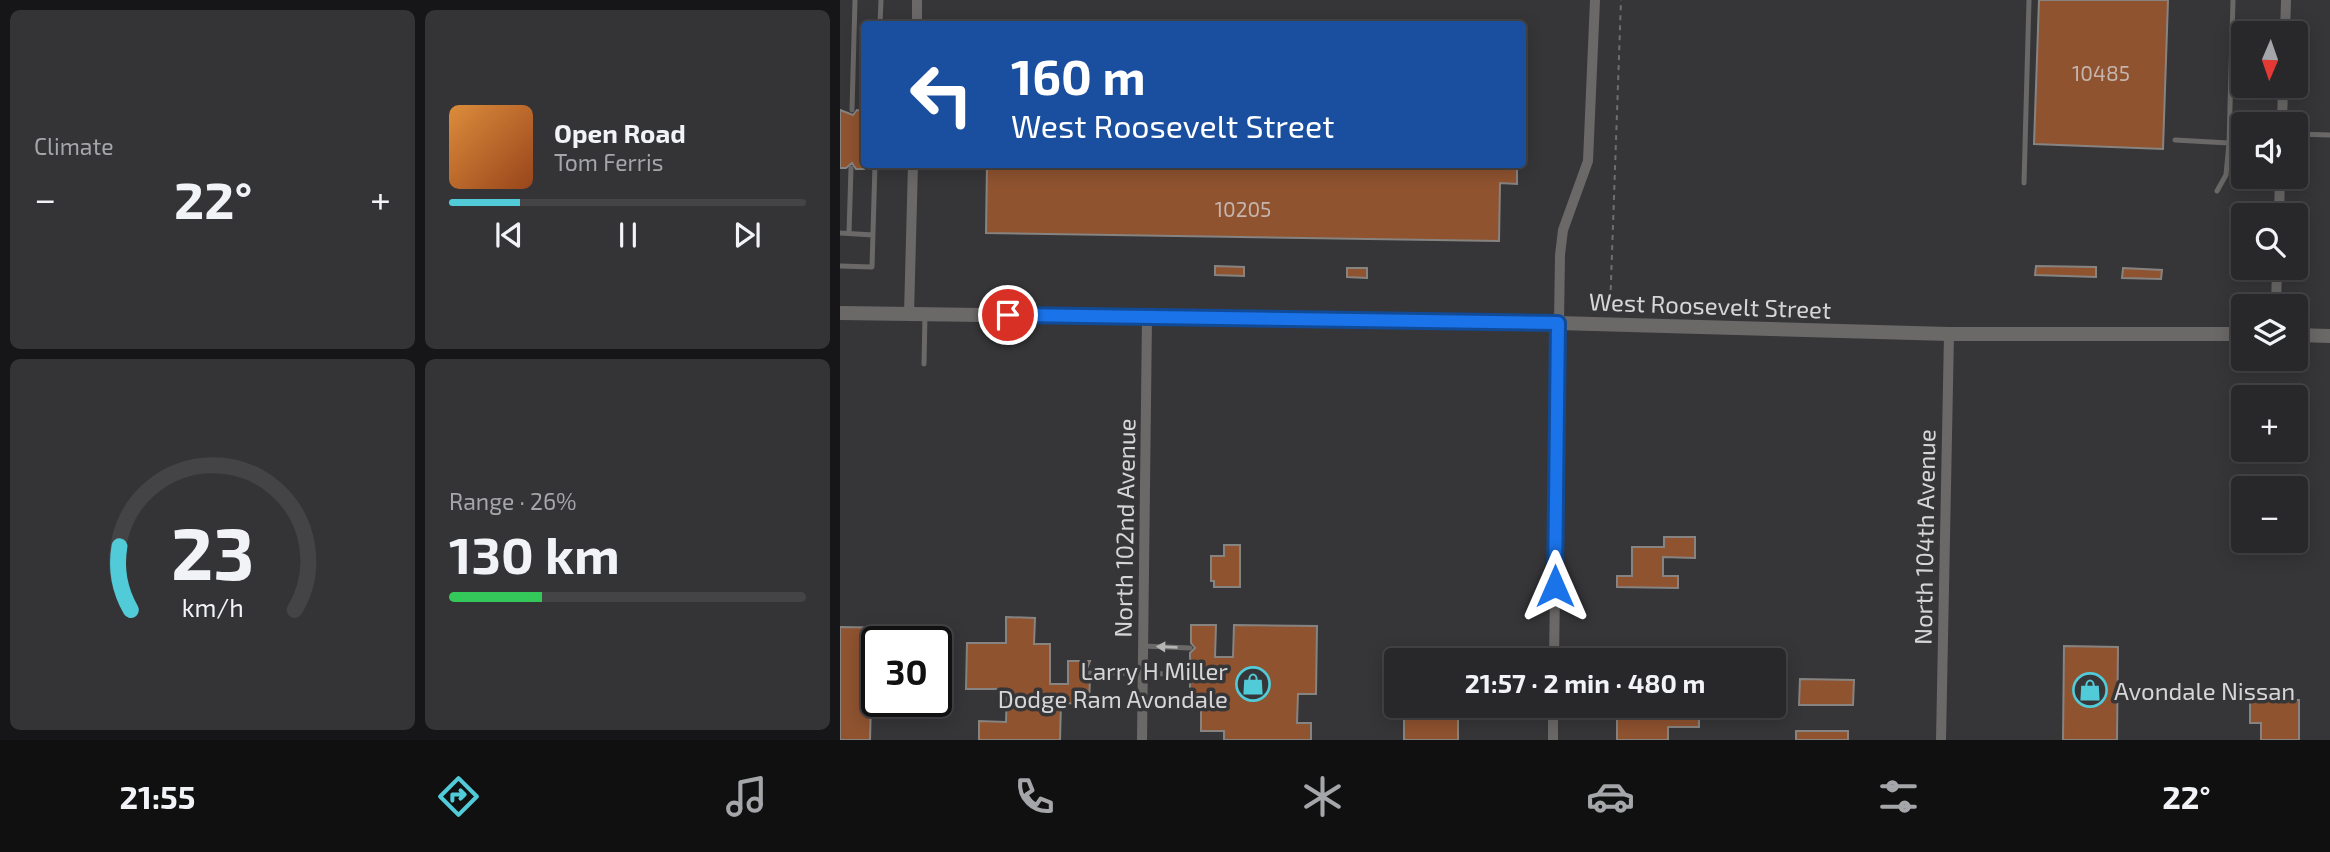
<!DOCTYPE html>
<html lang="en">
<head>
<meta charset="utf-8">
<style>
  body { margin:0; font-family:"Exo 2",sans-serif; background:#343437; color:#f1f3f6; height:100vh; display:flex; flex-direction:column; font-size:26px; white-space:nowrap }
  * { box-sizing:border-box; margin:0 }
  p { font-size:23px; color:#a5a6a9 }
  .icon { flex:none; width:38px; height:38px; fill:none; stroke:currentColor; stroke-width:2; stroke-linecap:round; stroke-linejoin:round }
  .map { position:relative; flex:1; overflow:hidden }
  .panel { display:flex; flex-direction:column; gap:10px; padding:10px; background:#161618; width:840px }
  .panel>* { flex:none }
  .hud { position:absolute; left:21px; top:21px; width:665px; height:147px; border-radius:7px; box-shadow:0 4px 18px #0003,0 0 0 2px #444447; background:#1a4fa0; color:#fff; overflow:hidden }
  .needle { width:46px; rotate:182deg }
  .buttons { position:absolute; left:1391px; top:21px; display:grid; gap:14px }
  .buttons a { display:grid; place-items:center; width:77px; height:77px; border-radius:7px; background:#28282b; box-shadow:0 4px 18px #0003,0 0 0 2px #444447; font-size:35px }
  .speed { position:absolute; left:21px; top:626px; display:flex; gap:14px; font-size:35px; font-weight:700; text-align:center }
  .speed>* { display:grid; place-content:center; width:91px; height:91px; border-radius:50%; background:#28282b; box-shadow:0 4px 18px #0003,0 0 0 2px #444447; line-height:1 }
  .speed .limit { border:4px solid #111; border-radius:10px; background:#fff; color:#111 }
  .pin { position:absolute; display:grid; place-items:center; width:60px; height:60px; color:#fff; margin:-30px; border:4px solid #fff; border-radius:50%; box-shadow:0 2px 7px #0007 }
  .me { position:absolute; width:77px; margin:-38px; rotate:0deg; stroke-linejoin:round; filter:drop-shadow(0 0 5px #0008) }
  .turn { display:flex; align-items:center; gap:24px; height:147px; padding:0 35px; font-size:32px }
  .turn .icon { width:91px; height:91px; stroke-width:2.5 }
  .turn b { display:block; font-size:49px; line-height:60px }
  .big { font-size:52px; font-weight:700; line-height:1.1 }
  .panel .tile { flex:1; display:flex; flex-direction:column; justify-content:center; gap:10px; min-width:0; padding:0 24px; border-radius:10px; background:#343437 }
  .panel .dial { align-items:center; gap:0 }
  .dial svg { height:182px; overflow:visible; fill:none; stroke:#444447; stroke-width:7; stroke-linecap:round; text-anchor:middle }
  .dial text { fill:#f1f3f6; stroke:none }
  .song { display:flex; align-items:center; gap:21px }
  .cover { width:84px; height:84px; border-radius:10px; background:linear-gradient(135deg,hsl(30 70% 55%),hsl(20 70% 35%)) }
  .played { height:7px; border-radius:4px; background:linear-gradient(90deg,#52cbd9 20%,#444447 20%) }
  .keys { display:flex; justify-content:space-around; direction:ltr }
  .heat { display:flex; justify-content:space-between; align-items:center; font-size:38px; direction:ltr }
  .charge { height:10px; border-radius:5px; background:linear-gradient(90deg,#34c759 26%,#444447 0) }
  .panel .tiles { flex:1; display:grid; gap:10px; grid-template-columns:repeat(2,1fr) }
  .trip { position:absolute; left:544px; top:648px; width:402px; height:70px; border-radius:7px; background:#28282b; box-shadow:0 4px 18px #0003,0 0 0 2px #444447; font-weight:700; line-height:70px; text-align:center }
  .menu { display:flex; height:112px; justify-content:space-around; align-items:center; background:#101011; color:#a5a6a9 }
  .menu .icon { width:49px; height:49px }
  .menu .on { color:#52cbd9 }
  .menu b { font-size:32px; color:#f1f3f6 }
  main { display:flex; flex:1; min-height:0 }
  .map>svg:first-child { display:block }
  .building { fill:#8f5330; stroke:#878381; stroke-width:2 }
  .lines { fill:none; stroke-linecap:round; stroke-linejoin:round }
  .path { stroke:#6e6e71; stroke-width:2; stroke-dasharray:5 5; stroke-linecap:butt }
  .service { stroke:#6b6968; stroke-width:5 }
  .minor { stroke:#6b6968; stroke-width:10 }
  .tertiary { stroke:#6b6968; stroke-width:14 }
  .oneway { fill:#b6b5b6 }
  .route-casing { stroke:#114b97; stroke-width:18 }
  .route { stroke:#1a73e8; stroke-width:12 }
  .labels { text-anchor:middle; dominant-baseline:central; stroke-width:7; stroke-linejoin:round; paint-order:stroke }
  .number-label { font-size:21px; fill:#c4b5ae }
  .street-label { font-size:24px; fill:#d6d6d8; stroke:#363639 }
  .poi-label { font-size:24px; fill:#d6d6d8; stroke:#363639; text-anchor:end }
</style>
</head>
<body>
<main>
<section class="panel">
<div class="tiles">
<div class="tile"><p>Climate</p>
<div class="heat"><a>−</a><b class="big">22°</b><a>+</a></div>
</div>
<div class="tile">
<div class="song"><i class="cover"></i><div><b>Open Road</b><p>Tom Ferris</p></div></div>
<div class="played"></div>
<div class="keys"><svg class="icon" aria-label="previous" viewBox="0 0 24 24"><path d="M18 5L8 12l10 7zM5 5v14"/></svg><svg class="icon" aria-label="pause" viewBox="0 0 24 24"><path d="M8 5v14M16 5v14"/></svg><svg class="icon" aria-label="next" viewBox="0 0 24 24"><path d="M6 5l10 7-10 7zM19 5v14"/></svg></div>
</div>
<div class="tile dial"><svg viewBox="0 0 100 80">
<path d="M14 69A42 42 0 1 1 86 69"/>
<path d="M14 69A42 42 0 0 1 9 41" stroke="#52cbd9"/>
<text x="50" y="56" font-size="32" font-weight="700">23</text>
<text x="50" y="72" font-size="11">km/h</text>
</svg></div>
<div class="tile"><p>Range · 26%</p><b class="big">130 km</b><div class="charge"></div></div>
</div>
</section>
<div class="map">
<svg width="1490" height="740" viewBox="0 0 1490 740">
  <rect width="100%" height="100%" fill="#363639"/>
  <path class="building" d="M1199 0H1328L1323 149 1194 144Z
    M0 110 13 115 17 110 24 111V169H16L12 163 6 168H0Z
    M147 164H677V184L660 183 659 241 146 233Z
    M375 266 404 267V276L375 275Z
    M1196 266 1256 267V277L1195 275Z
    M507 268H527V278L507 277Z
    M1283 268 1322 270 1321 279 1282 278Z
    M824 537H855V558L823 557V576H838V588L777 587V576H792V547H824Z
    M384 545H400V587H374V581H371V556H384Z
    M166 617 195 618 194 644H210V684H228V661H250L245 674 250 678 249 704 221 703 220 740H139V721L166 722 167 689H126L127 643H166Z
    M351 625H376L375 657H393L394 625 477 626 476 694H458L457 723H471V740H384V731H361V709L350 708V679L355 673 350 669V653L355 648 351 643Z
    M0 627 62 628V642H37V702H31L30 740H0Z
    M1224 646 1278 647 1277 740H1223Z
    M960 679 1014 680 1013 705H959Z
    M1410 700H1459V740H1421V723H1410Z
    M564 705H618V740H564Z
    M777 705H859V727H828V740H777Z
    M956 731H1008V740H956Z"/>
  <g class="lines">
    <path class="path" d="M770 310 781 0"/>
    <path class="service" d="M40 24 41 0
      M12 110 15 0
      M1456 134 1490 135
      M1335 140 1389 143 1393 0
      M1184 183 1189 0
      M1377 191 1386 175 1389 143
      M0 233 33 235
      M9 233 11 168
      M0 266 32 267 35 164
      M84 364 85 315
      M303 646 350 648
      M250 673 350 674"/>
    <path class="minor" d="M77 24V0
      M1445 33 1446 0
      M1442 124 1443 86
      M1439 215 1440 177
      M1436 306 1437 268
      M69 314 73 164
      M714 660 720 255 723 230 748 161 755 0
      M302 740 307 317
      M713 740V705
      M1101 740 1109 334"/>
    <path class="tertiary" d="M0 313 718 323 1109 334H1404
      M1456 335 1490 336"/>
  </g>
  <defs><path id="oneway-solid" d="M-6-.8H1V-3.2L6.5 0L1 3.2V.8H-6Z" transform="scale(1.75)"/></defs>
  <use class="oneway" href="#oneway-solid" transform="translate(327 647) rotate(-178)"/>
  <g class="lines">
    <g class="route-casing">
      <path id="route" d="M168 315 718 323 715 586"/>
    </g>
    <use href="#route" class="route"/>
  </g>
  <defs>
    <g id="shop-ring" transform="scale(1.75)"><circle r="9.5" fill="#363639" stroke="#52cbd9" stroke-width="1.5"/><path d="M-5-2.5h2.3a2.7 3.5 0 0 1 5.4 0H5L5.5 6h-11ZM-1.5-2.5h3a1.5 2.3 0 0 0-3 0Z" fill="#52cbd9"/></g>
  </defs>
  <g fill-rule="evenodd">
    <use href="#shop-ring" x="413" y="684"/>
    <use href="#shop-ring" x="1250" y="690"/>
  </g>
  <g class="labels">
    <g class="number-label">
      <text x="1261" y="72">10485</text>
      <text x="403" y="208">10205</text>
    </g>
    <g class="street-label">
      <text transform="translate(870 305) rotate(2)">West Roosevelt Street</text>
      <text transform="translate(284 528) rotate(-89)">North 102nd Avenue</text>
      <text transform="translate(1084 537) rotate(-89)">North 104th Avenue</text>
    </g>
    <g class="poi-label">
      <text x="388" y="670">Larry H Miller<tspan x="388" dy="28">Dodge Ram Avondale</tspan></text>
      <text x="1274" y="690" text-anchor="start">Avondale Nissan</text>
    </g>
  </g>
</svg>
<div class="buttons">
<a><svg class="needle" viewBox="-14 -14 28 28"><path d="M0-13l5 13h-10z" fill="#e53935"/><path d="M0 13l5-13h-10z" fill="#a5a6a9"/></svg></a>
<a><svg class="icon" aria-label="sound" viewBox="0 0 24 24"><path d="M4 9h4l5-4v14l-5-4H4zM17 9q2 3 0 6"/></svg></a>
<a><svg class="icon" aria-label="search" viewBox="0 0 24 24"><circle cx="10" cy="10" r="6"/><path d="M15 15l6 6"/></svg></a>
<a><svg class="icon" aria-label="layers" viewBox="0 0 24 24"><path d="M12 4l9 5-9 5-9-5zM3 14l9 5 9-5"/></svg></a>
<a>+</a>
<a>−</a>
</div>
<div class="speed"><div class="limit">30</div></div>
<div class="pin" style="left:168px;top:315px;background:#d93025"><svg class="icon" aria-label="arrive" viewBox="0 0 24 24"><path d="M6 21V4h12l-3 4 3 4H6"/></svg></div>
<svg class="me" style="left:715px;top:586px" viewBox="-20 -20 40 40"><path d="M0-17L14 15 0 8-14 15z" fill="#1a73e8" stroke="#fff" stroke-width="4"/></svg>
<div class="trip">21:57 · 2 min · 480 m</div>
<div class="hud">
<div class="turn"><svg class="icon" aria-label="left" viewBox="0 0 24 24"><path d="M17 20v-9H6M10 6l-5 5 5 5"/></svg><div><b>160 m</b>West Roosevelt Street</div></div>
</div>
</div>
</main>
<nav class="menu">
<b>21:55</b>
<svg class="icon on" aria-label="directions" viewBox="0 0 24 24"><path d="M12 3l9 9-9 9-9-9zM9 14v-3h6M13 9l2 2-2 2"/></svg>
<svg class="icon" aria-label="music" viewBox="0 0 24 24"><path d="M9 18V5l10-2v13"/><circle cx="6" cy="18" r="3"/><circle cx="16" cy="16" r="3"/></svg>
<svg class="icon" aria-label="phone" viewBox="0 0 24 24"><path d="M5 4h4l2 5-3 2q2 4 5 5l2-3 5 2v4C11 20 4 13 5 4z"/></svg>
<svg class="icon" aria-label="climate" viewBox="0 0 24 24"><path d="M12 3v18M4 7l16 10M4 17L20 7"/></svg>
<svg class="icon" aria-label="car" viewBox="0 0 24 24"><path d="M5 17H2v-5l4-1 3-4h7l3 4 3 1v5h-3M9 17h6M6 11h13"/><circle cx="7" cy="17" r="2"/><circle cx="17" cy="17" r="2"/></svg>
<svg class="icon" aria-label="filters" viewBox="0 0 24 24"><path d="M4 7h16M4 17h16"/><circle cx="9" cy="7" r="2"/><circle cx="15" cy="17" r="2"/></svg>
<b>22°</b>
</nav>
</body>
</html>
